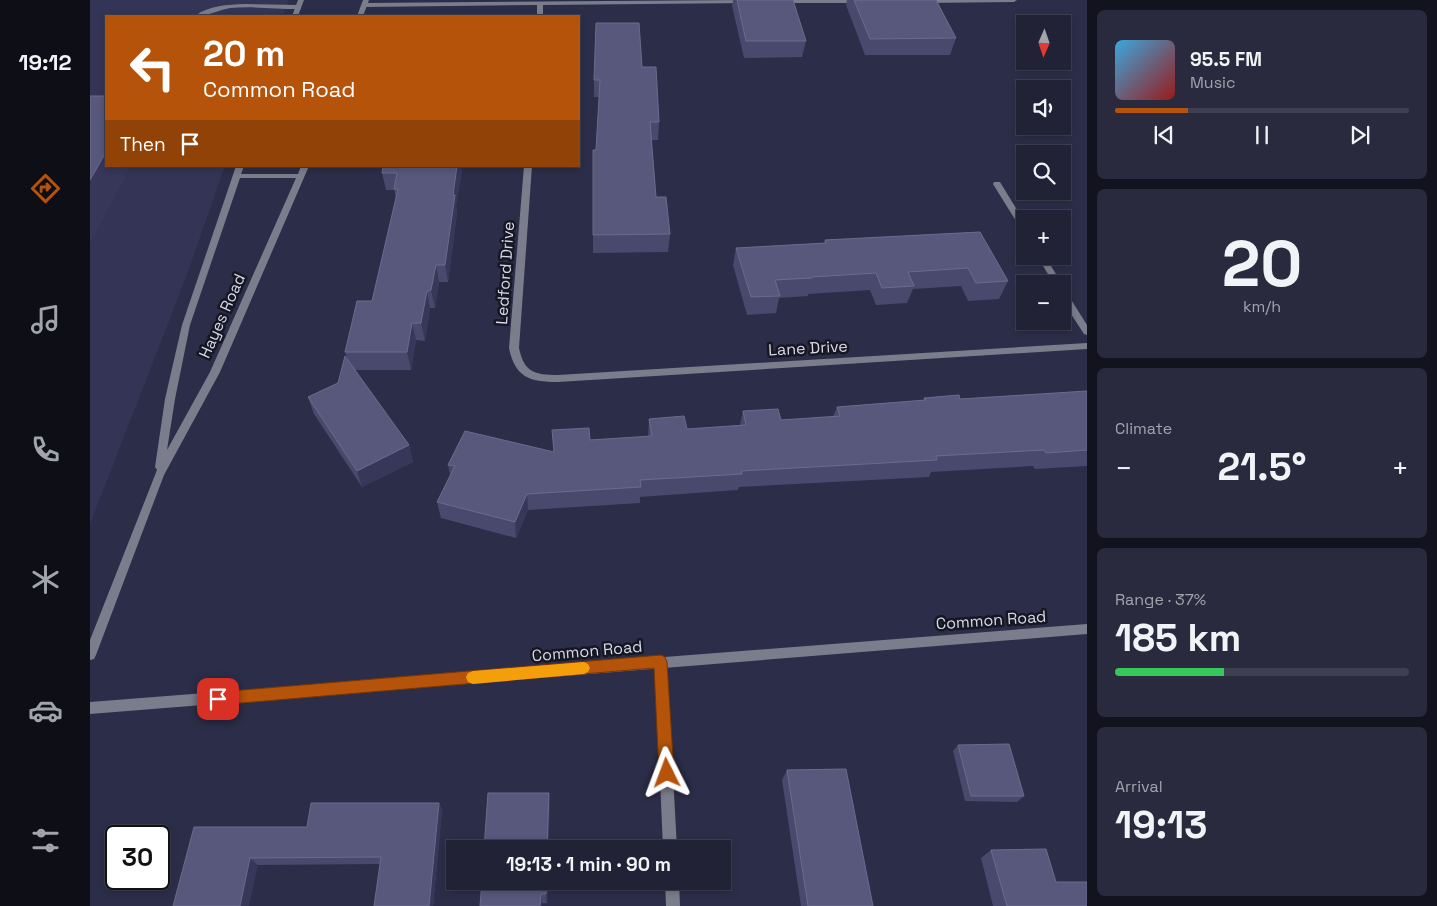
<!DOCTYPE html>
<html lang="en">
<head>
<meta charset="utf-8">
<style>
  body { margin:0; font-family:"Space Grotesk",sans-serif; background:#292a3e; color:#f1f3f6; height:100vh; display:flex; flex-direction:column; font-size:19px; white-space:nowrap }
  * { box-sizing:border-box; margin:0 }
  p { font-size:16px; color:#a2a4ad }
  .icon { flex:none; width:28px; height:28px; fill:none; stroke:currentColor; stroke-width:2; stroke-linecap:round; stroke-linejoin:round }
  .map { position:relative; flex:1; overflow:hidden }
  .side { display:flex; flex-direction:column; gap:10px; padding:10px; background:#12131e; width:350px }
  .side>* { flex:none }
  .banner { position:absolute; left:15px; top:15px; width:475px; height:152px; border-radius:0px; box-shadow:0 2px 8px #0003,0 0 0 1px #3e3f51; background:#b45309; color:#fff; overflow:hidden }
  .needle { width:32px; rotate:182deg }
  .controls { position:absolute; left:926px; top:15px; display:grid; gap:10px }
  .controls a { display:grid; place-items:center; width:55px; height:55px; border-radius:0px; background:#212236; box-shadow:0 2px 8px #0003,0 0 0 1px #3e3f51; font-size:25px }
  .speed { position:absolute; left:15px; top:825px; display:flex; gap:10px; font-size:25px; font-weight:700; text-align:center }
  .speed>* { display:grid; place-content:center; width:65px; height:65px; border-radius:50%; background:#212236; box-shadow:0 2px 8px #0003,0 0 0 1px #3e3f51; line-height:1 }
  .speed .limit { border:2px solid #111; border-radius:8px; background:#fff; color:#111 }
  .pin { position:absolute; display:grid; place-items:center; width:42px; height:42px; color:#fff; margin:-21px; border-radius:10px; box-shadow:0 2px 8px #0006 }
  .me { position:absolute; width:55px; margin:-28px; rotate:357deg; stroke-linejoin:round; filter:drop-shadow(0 0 4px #0008) }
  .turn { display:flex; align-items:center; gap:18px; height:105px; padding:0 15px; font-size:22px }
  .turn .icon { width:65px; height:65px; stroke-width:2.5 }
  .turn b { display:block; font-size:35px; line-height:42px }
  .then { display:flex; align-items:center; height:48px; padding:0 15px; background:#0003; gap:10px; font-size:19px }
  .big { font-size:38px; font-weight:600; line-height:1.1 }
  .side .tile { flex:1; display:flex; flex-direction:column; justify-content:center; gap:8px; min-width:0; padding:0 18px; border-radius:8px; background:#292a3e }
  .side .dial { align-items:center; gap:0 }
  .dial b { font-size:65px; line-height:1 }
  .song { display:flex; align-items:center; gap:15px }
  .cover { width:60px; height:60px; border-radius:8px; background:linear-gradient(135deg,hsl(200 70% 55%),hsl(0 70% 35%)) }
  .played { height:5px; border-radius:2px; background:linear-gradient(90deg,#b45309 25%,#3e3f51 25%) }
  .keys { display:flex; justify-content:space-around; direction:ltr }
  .heat { display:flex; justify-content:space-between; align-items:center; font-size:28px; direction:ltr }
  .charge { height:8px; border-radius:4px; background:linear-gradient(90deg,#34c759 37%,#3e3f51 0) }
  .trip { position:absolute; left:356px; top:840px; width:285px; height:50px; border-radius:0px; background:#212236; box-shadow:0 2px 8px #0003,0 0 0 1px #3e3f51; font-weight:600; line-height:50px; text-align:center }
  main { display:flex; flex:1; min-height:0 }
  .dock { display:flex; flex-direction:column; width:90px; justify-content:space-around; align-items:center; background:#0d0e16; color:#a2a4ad }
  .dock .icon { width:35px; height:35px }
  .dock .active { color:#b45309 }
  .dock b { font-size:22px; color:#f1f3f6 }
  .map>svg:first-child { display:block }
  .built { fill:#343556 }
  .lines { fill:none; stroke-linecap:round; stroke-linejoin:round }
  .service { fill:#7c7d8c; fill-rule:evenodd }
  .minor { fill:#7c7d8c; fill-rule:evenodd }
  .tertiary { fill:#7c7d8c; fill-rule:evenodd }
  .wall { fill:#48496d }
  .shaded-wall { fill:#363759 }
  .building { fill:#57587b; stroke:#6b6c8c }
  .route { fill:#b45309; stroke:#753606 }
  .slow { fill:#f59e0b }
  .labels { text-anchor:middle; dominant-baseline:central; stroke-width:5; stroke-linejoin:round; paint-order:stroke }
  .street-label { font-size:16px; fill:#d6d8e9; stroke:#161723 }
</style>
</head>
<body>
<main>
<nav class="dock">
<b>19:12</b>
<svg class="icon active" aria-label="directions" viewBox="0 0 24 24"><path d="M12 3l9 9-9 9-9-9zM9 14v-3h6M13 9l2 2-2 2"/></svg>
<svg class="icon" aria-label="music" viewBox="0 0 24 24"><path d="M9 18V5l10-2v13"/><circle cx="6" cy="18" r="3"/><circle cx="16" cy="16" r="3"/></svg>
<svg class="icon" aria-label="phone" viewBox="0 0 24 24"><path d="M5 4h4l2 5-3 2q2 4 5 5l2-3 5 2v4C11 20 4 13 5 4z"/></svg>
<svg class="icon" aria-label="climate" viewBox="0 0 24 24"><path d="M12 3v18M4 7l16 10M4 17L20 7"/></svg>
<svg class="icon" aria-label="car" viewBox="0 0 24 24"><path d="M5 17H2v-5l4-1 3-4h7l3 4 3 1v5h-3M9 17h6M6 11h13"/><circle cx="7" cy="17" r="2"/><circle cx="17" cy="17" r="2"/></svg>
<svg class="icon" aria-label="filters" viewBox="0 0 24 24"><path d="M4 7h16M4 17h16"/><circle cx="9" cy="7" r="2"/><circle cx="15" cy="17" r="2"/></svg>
</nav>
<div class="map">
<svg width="997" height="906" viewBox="0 0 997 906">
  <rect width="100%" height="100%" fill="#2c2d48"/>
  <path class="built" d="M0 0H199L192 16H16V166H135L95 280 0 524Z"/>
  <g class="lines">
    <path class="service" d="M155 4 208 5 211 7 208 9C185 9 162 6 140 8 128 10 116 17 105 16 119 5 138 5 155 4Z"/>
    <path class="minor" d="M656 0 659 2 658 3 453 5V16H447V5L275 7 272 5 275 3Z
      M691 0H771L772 1 769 3H689L688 2Z
      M831 0H927L924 2 833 3 831 2Z
      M434 166H442L429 348C434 372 444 375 468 375L997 343V349L468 382C439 382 425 377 419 348Z
      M904 182H910L935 223V232L931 229 903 184Z
      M947 256H955L972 284H964Z
      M972 289 975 290 997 325V335L994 334 972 300Z
      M571 656 575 658 577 662 587 849H573L565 662 567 658Z
      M575 881H589L590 906H576Z"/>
    <path class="tertiary" d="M208 0H214L208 16H202Z
      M273 0H279L273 16H267Z
      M146 166H154L151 174H208L211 166H219L130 372 74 475 6 655 4 659 0 660V640L67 470 65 467 75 399 92 325ZM150 178H206L120 372 77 450 85 399 100 325Z
      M997 624V634L0 714V702Z"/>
  </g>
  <path class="wall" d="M643 0H703L716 41 712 57 654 58 642 6Z
    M757 0H846L866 38 860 55H775L756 5Z
    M552 67 569 122 568 140H561L566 197 580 234 578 252 503 253V150H506L509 97H504V80Z
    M293 166H371L372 170 366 205 367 213 358 282H349L345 308H340L335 341 326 340 321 370H264L319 445 323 462 272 487 224 414 218 397 248 383 258 361 255 352 282 301 306 198 304 190H296L292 173Z
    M890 232 918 281 909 299 878 301 871 286 823 289 817 303 786 305 780 290 718 294V296L689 298 686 313 657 315 643 265 646 248 734 243 735 240Z
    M997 391V466L945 469 943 466 841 472 839 477 649 487 648 490 550 497V503L438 510 426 538 351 518 347 502 360 475 358 465 464 452 500 440 558 437 559 419 597 429 650 425 653 411 691 420 743 417 747 407 833 400 834 398 870 399Z
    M868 745 934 796 927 802 875 801 863 751Z
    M697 770 783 906H711L692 780Z
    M349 803 352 810 343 906H284L290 864 168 865 104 827H217Z
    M901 850 966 882 997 906H903L891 858Z
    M458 881 457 903 390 906Z"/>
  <path class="shaded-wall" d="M16 152V166H41L0 244V180Z
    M367 166H371L372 170 366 205 367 213 358 282 355 265 363 195Z
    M346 265 349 282 345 308 341 290Z
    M337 291 340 308 335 341 331 323Z
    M322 323 326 340 321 370 317 352Z
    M319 445 323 462 272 487 267 471Z
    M437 494 438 510 426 538 425 522Z
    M459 793 460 804 459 849H457Z
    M349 803 352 810 343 906H339Z
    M160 858 168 865 159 906H150Z
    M456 881H458L457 903 456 894Z
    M451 894 452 903V906H450Z"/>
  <path class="building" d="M647 0H703L716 41H656Z
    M764 0H846L866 38 780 39Z
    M506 23H549L552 67H566L569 122H560L566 197H576L580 234 503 235V150H506L510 80H504Z
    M0 96H16V152L0 180Z
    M293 166H367L363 195H365L355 265H346L341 290 337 291 331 323H322L317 352H255L267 301H282L308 189H304L307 173H292Z
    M890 232 918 281 886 283 878 268 818 272 824 286 792 288 786 273 722 277V278L685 280 690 296 661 297 646 248 736 243 735 240Z
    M255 356 319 445 267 471 218 397 248 383Z
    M997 391V450L956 453 954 450 846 456 847 460 651 471 652 474 550 480 551 487 437 494 425 522 347 502 365 466 358 465 375 431 464 452 462 430 499 428 500 440 562 436 559 419 594 416 597 429 656 425 653 411 688 409 691 420 750 416 747 407 836 400 834 398 869 395 870 399Z
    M919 744 934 796H881L868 745Z
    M756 769 783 906H718L697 770Z
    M398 793H459L457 849H394Z
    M221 803H349L339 906H284L291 857 160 858 150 906H83L104 827H217Z
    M956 849 966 882H997V906H917L901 850Z
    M392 881H456V894H451L450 906H390Z"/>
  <path class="route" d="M571 655 575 657 577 662 584 773 582 778 577 780 572 778 569 773 564 668 128 705 123 703 121 699 123 694 128 692Z"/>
  <path class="slow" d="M494 662 498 664 500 668 498 672 494 674 383 684 378 682 376 677 378 673 383 671Z"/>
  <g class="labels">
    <g class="street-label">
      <text transform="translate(415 273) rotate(-86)">Ledford Drive</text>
      <text transform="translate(132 316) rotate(-66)">Hayes Road</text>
      <text transform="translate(718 348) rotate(-3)">Lane Drive</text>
      <text transform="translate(901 620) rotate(-4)">Common Road</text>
      <text transform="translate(497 651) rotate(-5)">Common Road</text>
    </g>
  </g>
</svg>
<div class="controls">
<a><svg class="needle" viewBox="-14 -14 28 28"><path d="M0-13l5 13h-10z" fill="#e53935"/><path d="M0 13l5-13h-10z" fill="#a2a4ad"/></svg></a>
<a><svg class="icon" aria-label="sound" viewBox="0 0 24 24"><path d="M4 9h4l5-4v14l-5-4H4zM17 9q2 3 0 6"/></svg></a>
<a><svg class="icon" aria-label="search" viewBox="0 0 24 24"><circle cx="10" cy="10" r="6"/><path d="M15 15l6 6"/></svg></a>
<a>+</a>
<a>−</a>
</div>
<div class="speed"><div class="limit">30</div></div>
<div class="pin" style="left:128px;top:699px;background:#d93025"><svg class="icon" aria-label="arrive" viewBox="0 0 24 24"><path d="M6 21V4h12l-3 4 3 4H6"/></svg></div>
<svg class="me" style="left:577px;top:773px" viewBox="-20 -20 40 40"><path d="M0-17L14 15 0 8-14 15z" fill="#b45309" stroke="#fff" stroke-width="4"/></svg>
<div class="trip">19:13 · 1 min · 90 m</div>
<div class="banner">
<div class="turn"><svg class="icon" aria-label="left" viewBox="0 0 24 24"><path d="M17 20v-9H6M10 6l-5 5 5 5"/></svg><div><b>20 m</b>Common Road</div></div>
<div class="then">Then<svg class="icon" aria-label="arrive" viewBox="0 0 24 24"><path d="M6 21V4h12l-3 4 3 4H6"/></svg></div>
</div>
</div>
<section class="side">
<div class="tile">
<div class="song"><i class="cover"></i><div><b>95.5 FM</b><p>Music</p></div></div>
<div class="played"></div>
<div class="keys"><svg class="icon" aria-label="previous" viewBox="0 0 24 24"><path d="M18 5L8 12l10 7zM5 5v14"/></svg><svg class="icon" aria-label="pause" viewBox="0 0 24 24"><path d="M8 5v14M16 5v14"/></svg><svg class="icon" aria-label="next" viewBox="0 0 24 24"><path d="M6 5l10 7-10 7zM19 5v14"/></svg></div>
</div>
<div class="tile dial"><b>20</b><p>km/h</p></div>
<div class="tile"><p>Climate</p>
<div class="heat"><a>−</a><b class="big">21.5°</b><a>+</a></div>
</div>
<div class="tile"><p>Range · 37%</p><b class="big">185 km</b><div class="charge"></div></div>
<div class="tile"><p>Arrival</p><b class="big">19:13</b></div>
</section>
</main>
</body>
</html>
